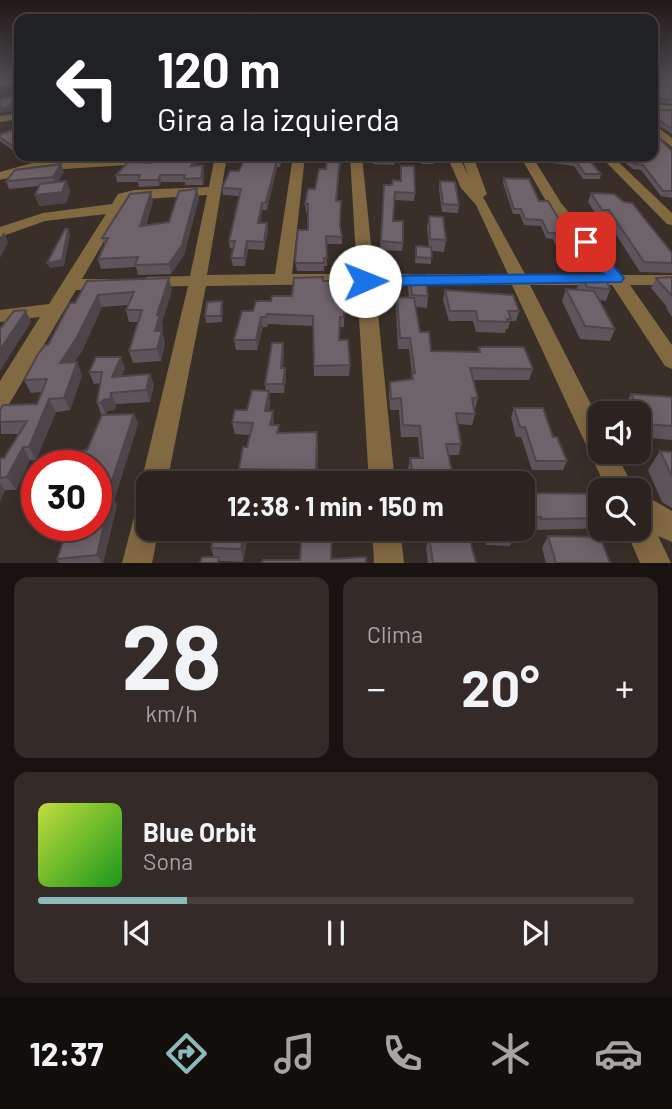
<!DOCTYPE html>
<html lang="es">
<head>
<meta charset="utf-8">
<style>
  body { margin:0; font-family:Barlow,sans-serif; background:#342a28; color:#f1f3f6; height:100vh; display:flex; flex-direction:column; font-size:26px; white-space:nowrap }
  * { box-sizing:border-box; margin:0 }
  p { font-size:23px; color:#a6a4a4 }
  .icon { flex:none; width:38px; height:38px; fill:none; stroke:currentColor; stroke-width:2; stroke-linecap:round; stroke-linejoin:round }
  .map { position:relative; height:563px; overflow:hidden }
  .panel { display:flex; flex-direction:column; gap:14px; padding:14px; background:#181311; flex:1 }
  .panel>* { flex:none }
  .guide { position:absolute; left:14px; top:14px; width:644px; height:147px; border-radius:14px; box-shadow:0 4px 18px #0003,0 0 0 2px #483f3d; background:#202124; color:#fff; overflow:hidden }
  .fabs { position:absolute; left:588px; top:401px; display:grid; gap:14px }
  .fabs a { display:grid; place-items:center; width:63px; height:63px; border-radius:14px; background:#2c221f; box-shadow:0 4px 18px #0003,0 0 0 2px #483f3d; font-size:35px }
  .speed { position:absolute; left:21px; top:450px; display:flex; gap:14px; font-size:35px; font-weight:700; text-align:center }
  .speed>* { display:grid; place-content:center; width:91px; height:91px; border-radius:50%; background:#2c221f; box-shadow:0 4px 18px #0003,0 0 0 2px #483f3d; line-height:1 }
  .speed .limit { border:10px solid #d22; background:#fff; color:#111 }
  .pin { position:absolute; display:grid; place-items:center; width:60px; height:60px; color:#fff; margin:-30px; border-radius:14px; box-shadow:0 4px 10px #0006 }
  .me { position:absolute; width:77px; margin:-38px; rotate:89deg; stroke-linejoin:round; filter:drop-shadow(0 0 5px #0008) }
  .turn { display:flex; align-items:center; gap:24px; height:147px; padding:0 28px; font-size:32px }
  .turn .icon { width:91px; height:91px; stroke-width:2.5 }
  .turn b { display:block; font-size:49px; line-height:60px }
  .big { font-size:52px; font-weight:700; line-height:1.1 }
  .panel .tile { flex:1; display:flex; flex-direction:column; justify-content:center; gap:10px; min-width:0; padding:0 24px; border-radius:14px; background:#342a28 }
  .panel .dial { align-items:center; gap:0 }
  .dial b { font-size:91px; line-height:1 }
  .song { display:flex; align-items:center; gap:21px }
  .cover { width:84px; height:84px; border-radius:10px; background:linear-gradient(135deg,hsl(70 70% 55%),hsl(120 70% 35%)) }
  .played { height:7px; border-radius:4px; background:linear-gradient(90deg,#8bbbb9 25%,#483f3d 25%) }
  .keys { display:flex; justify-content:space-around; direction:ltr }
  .heat { display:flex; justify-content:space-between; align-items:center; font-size:38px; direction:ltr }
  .panel .tiles { flex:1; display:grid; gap:14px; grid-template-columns:1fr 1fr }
  .tile:last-child { grid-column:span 2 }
  .trip { position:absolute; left:136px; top:471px; width:399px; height:70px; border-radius:14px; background:#2c221f; box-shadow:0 4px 18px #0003,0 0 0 2px #483f3d; font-weight:700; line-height:70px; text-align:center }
  .tabs { display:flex; height:112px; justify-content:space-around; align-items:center; background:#120e0c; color:#a6a4a4 }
  .tabs .icon { width:49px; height:49px }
  .tabs .selected { color:#8bbbb9 }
  .tabs b { font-size:32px; color:#f1f3f6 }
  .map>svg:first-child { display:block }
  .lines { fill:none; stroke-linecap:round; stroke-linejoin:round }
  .minor { fill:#816942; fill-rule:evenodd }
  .wall { fill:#5f545b }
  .shaded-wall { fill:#4e454a }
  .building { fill:#6f626a; stroke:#4e454a; stroke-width:2 }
  .route { fill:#1a73e8; stroke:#114b97; stroke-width:2 }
</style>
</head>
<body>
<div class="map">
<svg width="672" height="563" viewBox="0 0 672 563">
  <rect width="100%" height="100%" fill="#3a2e29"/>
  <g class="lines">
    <path class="minor" d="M19 79V84L0 87V81Z
      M653 104 672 106V112L653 110Z
      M19 113V119L0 122V116Z
      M653 124 672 138V147L653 132Z
      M153 156H211L205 160 33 171 0 180V172L32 163Z
      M215 156H227L207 275 275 274 293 156H305L292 274H357L350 156H362L374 274H508L476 205 461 188 447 156H459L469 177 461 156H473L487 194 483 197 525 274 604 275 550 208 520 156H532L561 203 622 275H672V285H630L672 345V369L665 366 612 285H530L600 422V452H615L635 490H607L512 285 375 284 395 483H369L357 284 206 286 167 483H149V493L145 492 141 483 188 286 147 287 138 282 147 277 190 276 207 195 128 200 82 279H109L118 284 109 289 76 290 8 406 0 409V381L40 317 0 322V310L49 304 106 214 45 221 0 237V227L43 213 112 204 118 194 134 190 209 187Z
      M600 156H612L672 213V225L667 224Z
      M639 492 672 511V542L658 536 671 563H640L625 528H639Z
      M149 494V528H159L152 563H122L139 498Z
      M372 528H400L404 563H374Z"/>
  </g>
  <path class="wall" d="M653 78H672V104L653 102Z
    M653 110H672V134L653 122Z
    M19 128V155L0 141V134Z
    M672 151V198L661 196 641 170 633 169 617 156H653Z
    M38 156H52L53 159 40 160Z
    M53 156H69L67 158 54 159Z
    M284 156 280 167H277L267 210H262L260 223H267L268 231 264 250 248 249 245 266H233L231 258 233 249 230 248 229 241 239 196 223 195 222 188 239 171Z
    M327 156H343L339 173 337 201 342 237V244H326L327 266H324V271H297L295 261 308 230V212H306L305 204 326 169Z
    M371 156H395L394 165 373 164Z
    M420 156H439L438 158H434V164H421Z
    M482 156H499V159L483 158Z
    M535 156H586L601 174 600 179H583L574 166 538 161Z
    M196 157 197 163 195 166 203 165 204 172 203 185H185V182H161L159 186 139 187 138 182H117L116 175 151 163Z
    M64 172 57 182 66 181 70 191 66 203 39 206 35 195 39 186 9 189 6 181Z
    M504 178 539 201 573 243 572 245 592 266 590 272H576L566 251 567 248H557L553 239 546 238 541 226 524 225 520 214H513L503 183Z
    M440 181 459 205 458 213 442 212 439 189Z
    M384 185 415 193 414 201 394 200 393 221 403 243 402 251 380 250Z
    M591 193 672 253V273L640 272 606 219H599L588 202Z
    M199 198 184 255 171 274 138 275 136 267 101 269 98 259 105 245 102 238 153 201 146 225 169 222Z
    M429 216 446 240 444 252 431 251V264L415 263 416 246 429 247 427 227Z
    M410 275 428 296 427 308 416 307 420 332 431 351 478 352 479 347 533 369 529 380H473L478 398 475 409H474L475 414 472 425 458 424 461 444 459 455H449L454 481 453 483H410L408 469 410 458H420L418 437H401L399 410H390L389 393 390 382 411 379 412 373 409 349H398L396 308 397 297H409L408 287Z
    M582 276 610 289 606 301 600 300 615 329 610 341 580 339 562 301 566 289 578 290 577 288Z
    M672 277V317L666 308 667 307 651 288 656 278Z
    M87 281 172 290 162 322 163 326 162 331 165 343 161 361 133 363 129 351 138 322H129L126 310 128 305 102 307 82 351 74 362H77L82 375 70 410 56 412 36 460H30L16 490H5L0 501V458H4L19 434H1L0 410 37 404 42 392 31 393 24 380 75 303Z
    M323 281H345L344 327H339V340L350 365 349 376H314L313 326 268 324 267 327H263L257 350H236L234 340 253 311 271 301 292 296Z
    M445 290 519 311 516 321H510L508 329H506L505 333 476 332 473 321H449L443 300Z
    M223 307 222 322 206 323 205 316Z
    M283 343 284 352 283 368H285L286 378 284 393H269L270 403 269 411 274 425H279V433L318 444 317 482H241L239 469 247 447 250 435 235 434 232 422 247 410 266 391 265 384Z
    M125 368 121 376 150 374 154 385 150 402 116 404 115 410 107 411 106 415 134 414 138 424 114 500 117 505 103 563H59L57 559 96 525V466L65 465 87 450 106 415 101 414 97 402 100 383 94 384 89 372Z
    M631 394 672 397V440L639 437V413H627L624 407Z
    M514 408 567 461 563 470H532L521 437H516L511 417Z
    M660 451 672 452V508L662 502 648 470Z
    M523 493 600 494V528H606L536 530V527H523Z
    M206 528H272L249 530 243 562 220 561 214 557 211 548 215 531H207Z
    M482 528H513L515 536 510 546 486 545Z
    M429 536 476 563H428L426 548Z
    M548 536 610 563H546L542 548Z"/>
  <path class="shaded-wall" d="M14 96 15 100 12 111 0 113V109Z
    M24 156H33L32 159 26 160Z
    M281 156H284L280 167 279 160Z
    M342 156H343L339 173 336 208 339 166Z
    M196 157 197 163 192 173 191 166Z
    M277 160V167L267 210 266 202Z
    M61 164 64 172 56 185 53 177Z
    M203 165 204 172 203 185 201 178Z
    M160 175 161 182 159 186 158 180Z
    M66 181 70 191 66 203 39 206 35 195Z
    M197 189 199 198 184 255 171 274 169 264Z
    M151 192 153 201 142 235 140 226Z
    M262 203V210L259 231 258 223Z
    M267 223 268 231 264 250V242Z
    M68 229 70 235 64 266 50 268 47 263Z
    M4 232 8 242 0 258V239Z
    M247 241 248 249 245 266 244 258Z
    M169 278 172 290 162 322 163 326 160 340 162 331 165 343 161 361 157 349 155 331 157 315Z
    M98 295 102 307 82 351 66 376 60 363Z
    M222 301 223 307 222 322 221 316Z
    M26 311 31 322 0 371V350Z
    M261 317 263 327 257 350 256 340Z
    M283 343 284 352 282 378 281 368Z
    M121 357 125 368 117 388 112 377Z
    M77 362 82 375 70 410 64 398Z
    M285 368 286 378 284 393 283 384Z
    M150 374 154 385 150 402 146 390Z
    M269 391 270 403 266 423 265 411Z
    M111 393 116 404 115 410 107 411 106 415 101 403 103 400Z
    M49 399 56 412 36 460 29 447Z
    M273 411 274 423 272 437 270 425Z
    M134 414 138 424 114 500 117 505 103 563H102L97 555 107 495Z
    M23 447 30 460 16 490 7 477Z
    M0 483 5 490 0 501Z
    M244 528H249V530L243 562 241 549Z"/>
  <path class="building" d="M653 78H672V100L654 97 653 93Z
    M14 96 10 107 0 109V99Z
    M653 110H672V129L654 117 653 126Z
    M19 128V151L0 137V134Z
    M653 132 672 151V191H663L643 165 635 164 624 156H653Z
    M246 156H281L279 160H277L266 202 262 203 258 223H267L264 242 247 241 244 258H231L235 241H229L241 189 222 188 230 171H239Z
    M327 156H342L339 166 336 201H341L340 225 342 237 326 236 327 258H324V263H296L295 261 298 230H308V204H305L308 189H315L319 169H326Z
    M373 156H395V158L373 157Z
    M422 156H434V158L422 157Z
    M539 156H586L601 174H585L576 161Z
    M196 157 191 166 203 165 201 178 184 179 185 175H160L158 180H138L140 175H116L128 162 151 163 153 160Z
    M61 164 53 177 6 181 15 170Z
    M401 166H414L415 193 395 192 393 221H403V243L381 241 384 185H392L393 180 401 181Z
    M504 178 529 179 539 201H548L573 243 559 242 555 233H548L542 220 525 219 521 209H514Z
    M66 181 62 192 35 195 40 184Z
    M440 181 455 182 459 205 443 204Z
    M197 189 182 245 169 264 135 265 138 257 98 259 108 238H102L130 194 151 192 140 226 169 222 179 191Z
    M591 193 614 194 624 202 632 203 672 253V263L644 262 609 210H602Z
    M429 216 443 217 446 240 430 239Z
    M65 229H68L62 260 47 263Z
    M568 245 582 246 592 266H578Z
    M416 246 431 247 432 258 416 257Z
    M410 275H425L428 296 412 295Z
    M582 276H604L610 289 587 287Z
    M323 277V281H345L344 317H340L339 340H348L350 365 314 366 313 316 267 314 266 317H261L256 340H234L242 311H253L256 301H271L272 296H292L294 278Z
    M672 277V296L656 278Z
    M169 278 157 315 160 314 155 331H162L157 349 129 351 142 310H126L134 292 98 295 76 339 60 363 77 362 64 398 49 399 29 447H23L7 477 0 478V458H4L27 421 0 422V410L3 405 37 404 47 379 24 380 38 354 45 345H48L70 303H75L87 281Z
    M566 289 594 291 615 329 585 326Z
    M445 290 513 295 519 311H508L511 319H507L508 322 478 321 476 311H450Z
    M397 297 414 298 420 332H429L431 351 480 352 479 347H524L533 369 470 368 478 398H472L475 414 456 413 461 444H446L454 481H414L410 458H423L420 426 403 425 401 398 391 399 390 382 413 379 412 373H415L410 338H400Z
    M222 301 221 316H205L207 302Z
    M24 310 26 311 0 350V329L14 311Z
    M272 343H283L281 368H285L283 384H265Z
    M96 357H121L112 377 150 374 146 390 111 393 110 399 103 400 101 403 97 402 102 372H89Z
    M252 390 269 391 265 411H273L270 425H279L277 433 317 432 316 470 239 469 243 447H247L253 423 232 422 235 410H247Z
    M631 394 672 397V426L645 424Z
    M514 408H543L553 437H557L567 461H536L525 427H520Z
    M134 414 107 495 111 494 97 555 57 559 69 525H96V466H90L91 463 65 465 70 452 87 450 102 415Z
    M660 451 672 452V476Z
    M523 493 600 494V518L541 519V517L523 516Z
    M216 528H244L241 549 211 548Z
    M302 528H332L331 559 366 557V563H262L263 560H300Z
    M488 528H513L515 536 490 535Z
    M429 536H469L476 563H433Z
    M548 536 600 537 610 563H556Z
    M202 557H219L218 563H200Z"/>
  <linearGradient id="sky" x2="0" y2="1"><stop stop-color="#201917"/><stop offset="0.5" stop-color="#4f4c54"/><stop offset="1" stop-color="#4f4c54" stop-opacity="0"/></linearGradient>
  <rect width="672" height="157" fill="url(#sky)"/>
  <path class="route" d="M586 237 591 238 621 275 624 278 621 282 365 286 357 281 365 276 604 274 578 242Z"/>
</svg>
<div class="fabs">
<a><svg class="icon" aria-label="sound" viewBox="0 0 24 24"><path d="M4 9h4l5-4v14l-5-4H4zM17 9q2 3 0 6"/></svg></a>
<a><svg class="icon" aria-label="search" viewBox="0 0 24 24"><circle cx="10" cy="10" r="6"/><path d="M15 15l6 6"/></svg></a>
</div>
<div class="speed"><div class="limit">30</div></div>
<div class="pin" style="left:586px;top:242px;background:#d93025"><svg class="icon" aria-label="arrive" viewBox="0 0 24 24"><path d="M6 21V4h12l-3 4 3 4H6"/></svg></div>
<svg class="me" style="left:365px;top:281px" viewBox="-20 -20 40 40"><circle r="19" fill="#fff"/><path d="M0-13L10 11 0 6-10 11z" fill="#1a73e8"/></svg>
<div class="trip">12:38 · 1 min · 150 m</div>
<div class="guide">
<div class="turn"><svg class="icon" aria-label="left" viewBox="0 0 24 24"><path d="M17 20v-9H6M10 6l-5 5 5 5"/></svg><div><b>120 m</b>Gira a la izquierda</div></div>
</div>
</div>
<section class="panel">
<div class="tiles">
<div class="tile dial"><b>28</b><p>km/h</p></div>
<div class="tile"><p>Clima</p>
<div class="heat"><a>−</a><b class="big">20°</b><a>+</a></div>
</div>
<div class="tile">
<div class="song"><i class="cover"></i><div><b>Blue Orbit</b><p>Sona</p></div></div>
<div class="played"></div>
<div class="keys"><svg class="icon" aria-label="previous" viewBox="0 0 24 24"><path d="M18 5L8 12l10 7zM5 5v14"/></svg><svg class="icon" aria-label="pause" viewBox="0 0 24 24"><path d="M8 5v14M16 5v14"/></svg><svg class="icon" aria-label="next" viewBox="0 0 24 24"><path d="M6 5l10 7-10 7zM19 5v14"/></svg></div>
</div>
</div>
</section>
<nav class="tabs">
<b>12:37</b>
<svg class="icon selected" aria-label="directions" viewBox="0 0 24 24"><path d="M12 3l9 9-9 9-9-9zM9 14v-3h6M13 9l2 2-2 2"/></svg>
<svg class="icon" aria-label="music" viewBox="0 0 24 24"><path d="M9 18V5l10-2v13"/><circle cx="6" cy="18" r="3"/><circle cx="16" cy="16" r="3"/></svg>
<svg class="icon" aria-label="phone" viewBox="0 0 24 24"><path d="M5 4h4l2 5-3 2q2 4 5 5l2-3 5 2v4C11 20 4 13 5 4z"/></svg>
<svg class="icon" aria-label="climate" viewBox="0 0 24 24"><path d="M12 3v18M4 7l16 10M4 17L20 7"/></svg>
<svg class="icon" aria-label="car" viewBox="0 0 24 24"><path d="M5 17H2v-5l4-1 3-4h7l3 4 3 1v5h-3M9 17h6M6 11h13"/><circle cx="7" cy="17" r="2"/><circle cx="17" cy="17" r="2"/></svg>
</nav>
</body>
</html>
